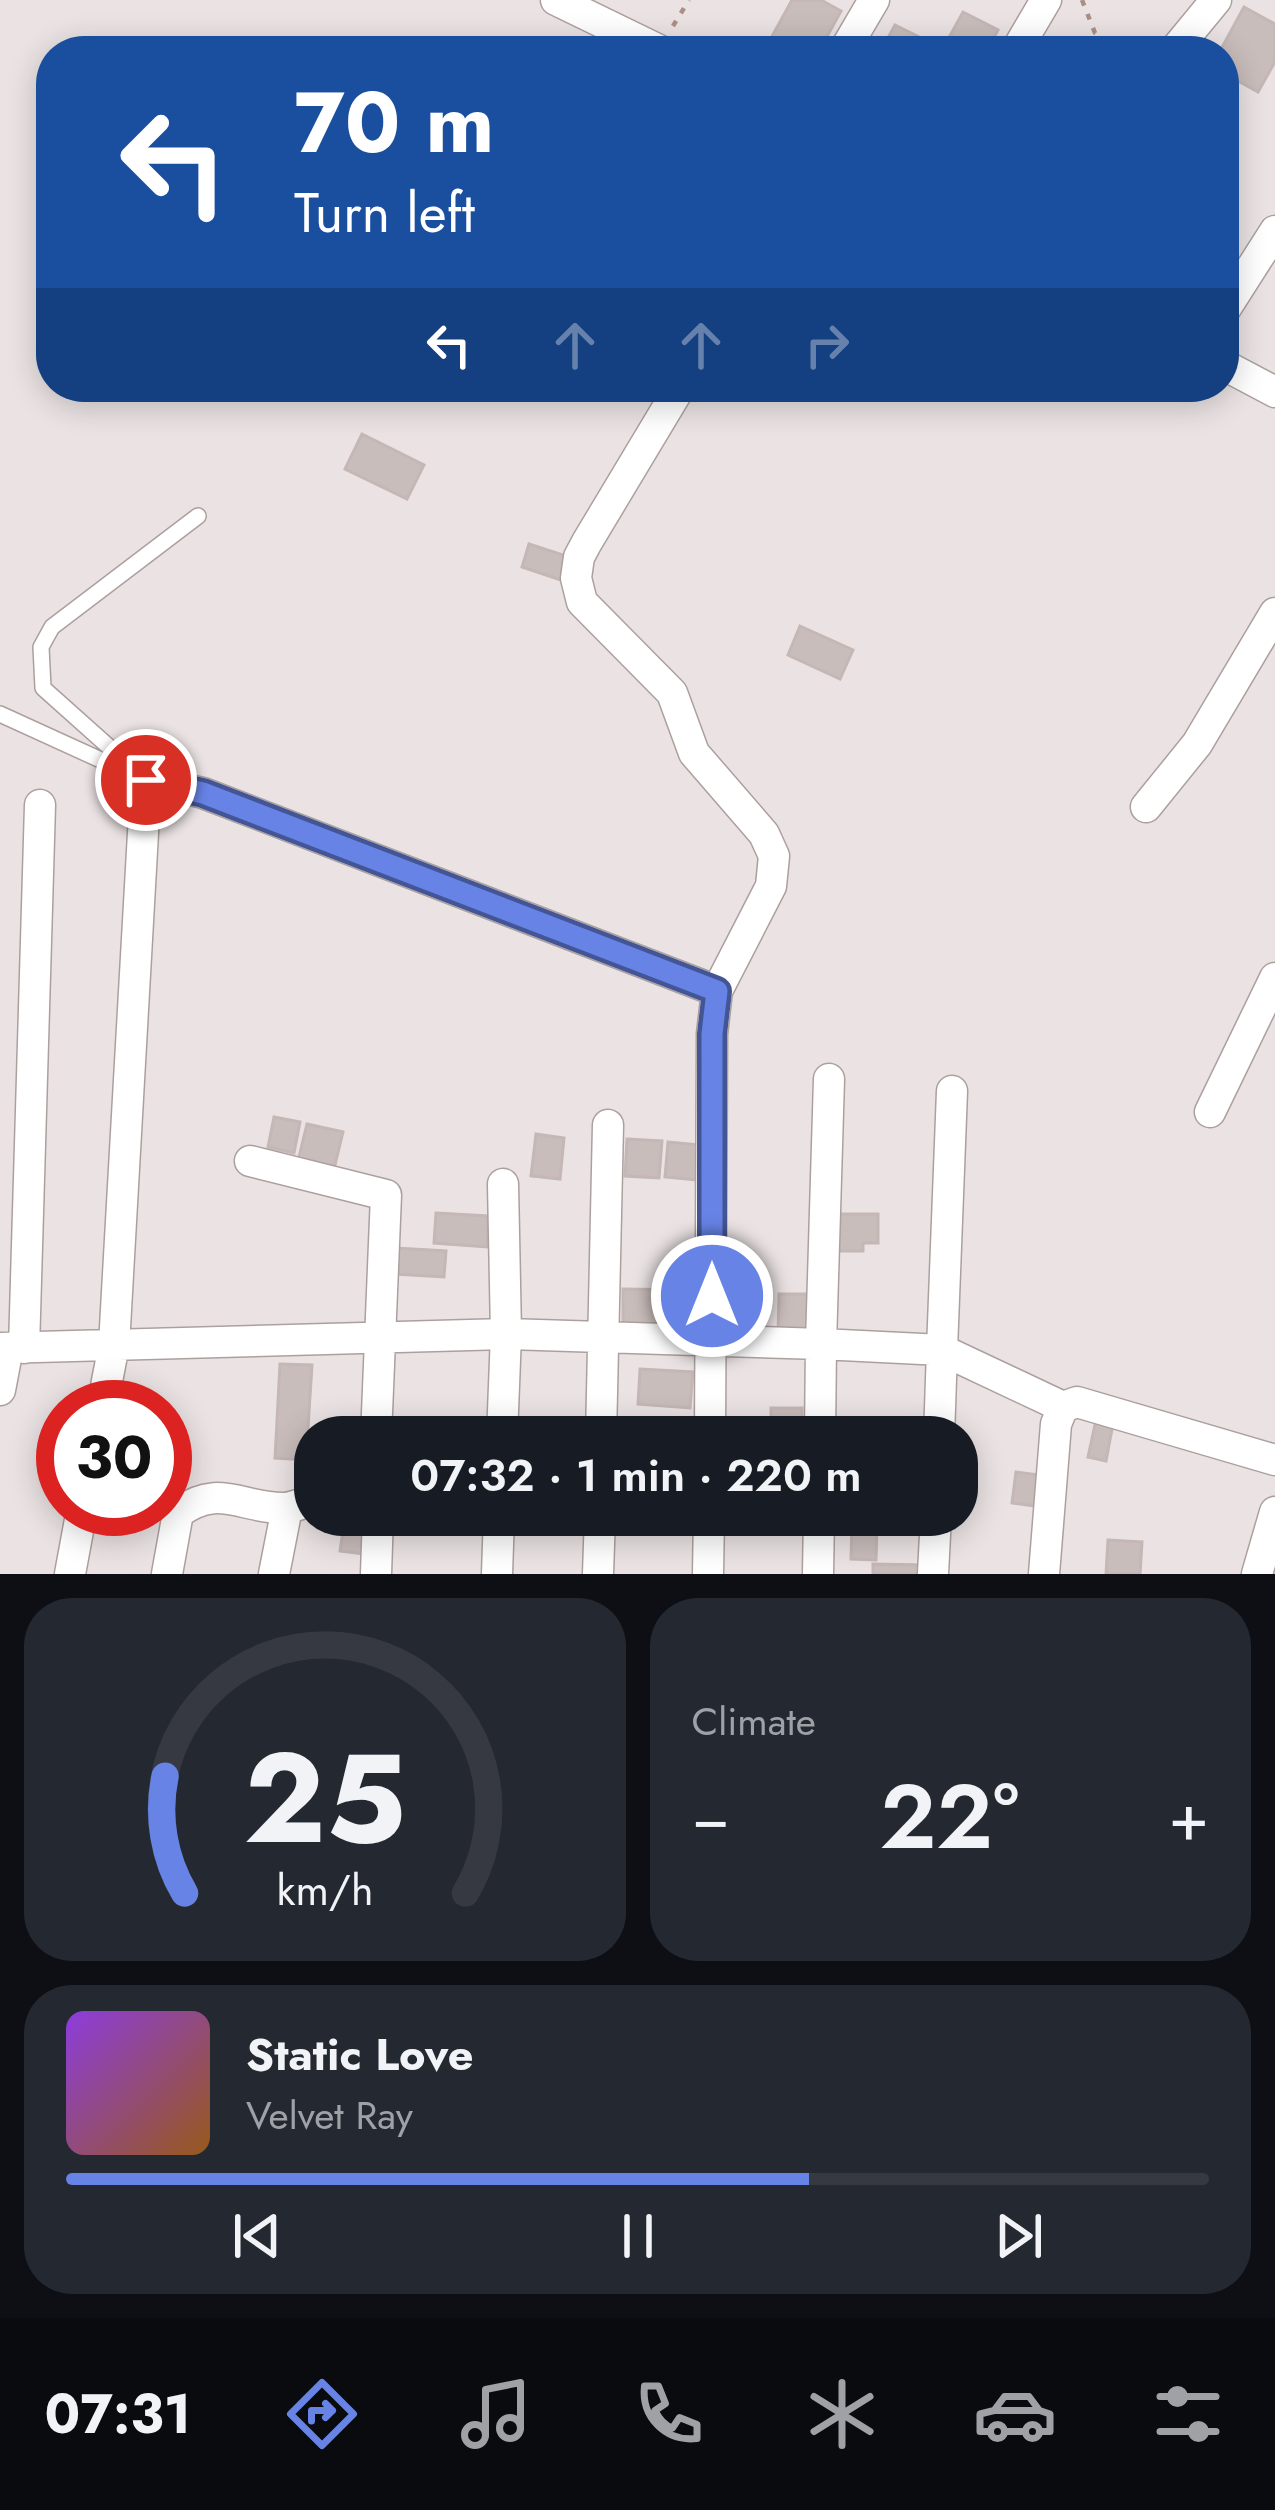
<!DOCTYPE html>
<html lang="en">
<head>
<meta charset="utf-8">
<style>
  body { margin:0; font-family:Jost,sans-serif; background:#242831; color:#f1f3f6; height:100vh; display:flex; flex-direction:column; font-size:45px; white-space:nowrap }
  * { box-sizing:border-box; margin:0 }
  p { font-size:39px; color:#9ea1a6 }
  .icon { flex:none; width:66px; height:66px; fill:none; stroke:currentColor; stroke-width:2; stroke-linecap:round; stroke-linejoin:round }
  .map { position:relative; height:1574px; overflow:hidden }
  .details { display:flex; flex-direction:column; gap:24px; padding:24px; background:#0d0f14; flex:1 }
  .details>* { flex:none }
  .hud { position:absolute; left:36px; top:36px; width:1203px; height:366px; border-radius:48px; box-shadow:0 6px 30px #0003; background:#1a4fa0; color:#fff; overflow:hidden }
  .speed { position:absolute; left:36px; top:1380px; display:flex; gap:24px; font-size:60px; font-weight:700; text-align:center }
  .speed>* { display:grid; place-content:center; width:156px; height:156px; border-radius:50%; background:#171b24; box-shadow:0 6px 30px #0003; line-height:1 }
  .speed .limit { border:18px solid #d22; background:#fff; color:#111 }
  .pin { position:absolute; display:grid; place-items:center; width:102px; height:102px; color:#fff; margin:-51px; border:6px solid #fff; border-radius:50%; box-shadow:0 3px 12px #0007 }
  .me { position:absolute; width:132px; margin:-66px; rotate:0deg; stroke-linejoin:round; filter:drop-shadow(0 0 9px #0008) }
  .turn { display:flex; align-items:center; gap:42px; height:252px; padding:0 60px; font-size:54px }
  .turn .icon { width:156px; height:156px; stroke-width:2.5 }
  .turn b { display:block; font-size:84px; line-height:102px }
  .lanes { display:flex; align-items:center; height:114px; padding:0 60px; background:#0003; justify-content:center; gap:60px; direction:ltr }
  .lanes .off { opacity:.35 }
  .big { font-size:90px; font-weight:600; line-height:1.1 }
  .details .card { flex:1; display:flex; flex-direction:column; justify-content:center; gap:18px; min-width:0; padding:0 42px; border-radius:48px; background:#242831 }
  .details .dial { align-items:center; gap:0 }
  .dial svg { height:312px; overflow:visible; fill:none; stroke:#363941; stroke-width:7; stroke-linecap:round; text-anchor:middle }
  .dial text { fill:#f1f3f6; stroke:none }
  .song { display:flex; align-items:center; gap:36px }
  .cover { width:144px; height:144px; border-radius:18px; background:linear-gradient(135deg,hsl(270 70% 55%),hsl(30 70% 35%)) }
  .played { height:12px; border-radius:6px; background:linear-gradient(90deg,#6783e5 65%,#363941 65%) }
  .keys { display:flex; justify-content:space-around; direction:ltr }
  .heat { display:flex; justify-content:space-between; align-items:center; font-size:66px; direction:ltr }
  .details .tiles { flex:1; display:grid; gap:24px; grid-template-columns:1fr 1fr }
  .card:last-child { grid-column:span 2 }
  .trip { position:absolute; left:294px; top:1416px; width:684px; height:120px; border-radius:48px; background:#171b24; box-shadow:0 6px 30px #0003; font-weight:600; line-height:120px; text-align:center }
  .menu { display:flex; height:192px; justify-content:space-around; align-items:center; background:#090b0e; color:#9ea1a6 }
  .menu .icon { width:84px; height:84px }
  .menu .on { color:#6783e5 }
  .menu b { font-size:54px; color:#f1f3f6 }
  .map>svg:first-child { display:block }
  .building { fill:#c9bdbb; stroke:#c4b7b6; stroke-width:3 }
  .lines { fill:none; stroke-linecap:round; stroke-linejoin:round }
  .lane-casing { stroke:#aca09e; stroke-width:18 }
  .street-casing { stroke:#aca09e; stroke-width:33 }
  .path { stroke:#ac8e86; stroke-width:4.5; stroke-dasharray:6 9; stroke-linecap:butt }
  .lane { stroke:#fff; stroke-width:15 }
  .street { stroke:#fff; stroke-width:30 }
  .route-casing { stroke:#435595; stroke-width:30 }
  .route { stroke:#6783e5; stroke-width:21 }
</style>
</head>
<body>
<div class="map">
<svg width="1275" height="1574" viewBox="0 0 1275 1574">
  <rect width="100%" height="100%" fill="#ebe3e3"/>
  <path class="building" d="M792 0H821L841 11 819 51H764Z
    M1244 7 1275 24V62L1258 92 1224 73V51H1220Z
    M963 12 998 30 987 51H963L946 43Z
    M895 25 929 42 924 51H881Z
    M362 434 424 465 407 499 345 469Z
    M529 544 569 557 561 580 522 567Z
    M800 626 853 650 840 679 788 655Z
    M274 1117 300 1122 294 1153 268 1147Z
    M307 1124 343 1132 334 1169 298 1161Z
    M536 1134 564 1138 560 1179 531 1176Z
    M627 1139 662 1141 659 1178 625 1176Z
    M668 1142 701 1145 698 1180 665 1177Z
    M436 1213 488 1216 487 1247 434 1243Z
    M827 1214H878V1243H863V1251H827Z
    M396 1248 446 1251 444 1277 394 1274Z
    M623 1289 690 1290V1330L623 1329Z
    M779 1294H809L808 1334 778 1333Z
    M280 1364 312 1365 306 1460 275 1458Z
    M640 1369 693 1372 690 1408 638 1404Z
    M771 1408H802V1437H771Z
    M1096 1420 1113 1424 1106 1461 1088 1457Z
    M1016 1472 1039 1475 1035 1506 1012 1503Z
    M852 1522 877 1523 876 1560 851 1559Z
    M344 1524 375 1528 372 1555 340 1551Z
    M1108 1540 1142 1542 1140 1574H1106Z
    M873 1564 923 1565V1574H873Z"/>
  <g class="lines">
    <g class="lane-casing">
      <path id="lane" d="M0 714 127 772
        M146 780 43 688 41 647 52 627 198 516"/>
    </g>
    <g class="street-casing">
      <path id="street" d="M556 0 661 51
        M844 51 874 0
        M1016 51 1046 0
        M1174 51 1216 0
        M1224 311 1275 231
        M1224 365 1275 392
        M680 387 587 542 579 557 576 578 582 602 672 693 694 753 764 834 774 856 771 886 717 991 712 1034 710 1437
        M1146 807 1197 744 1275 613
        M952 1091 942 1350 1063 1407 1077 1402 1275 1460
        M1210 1112 1275 978
        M250 1161 386 1195 376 1437
        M0 1348 506 1334 821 1344 829 1079
        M24 1348 40 805
        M0 1390 8 1348
        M102 1407 114 1345 146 780 203 793 717 991
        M502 1437 506 1334 503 1184
        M601 1437 608 1125
        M820 1437 821 1344 942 1350 939 1437
        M70 1574 82 1509
        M167 1574 178 1513C219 1482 242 1509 285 1508 295 1507 306 1502 315 1500
        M274 1574 287 1508
        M376 1574 378 1515
        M497 1574 499 1515
        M598 1574 600 1515
        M708 1574 709 1515
        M818 1574 819 1515
        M933 1574 936 1515
        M1044 1574 1056 1424 1063 1407
        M1257 1574 1275 1512"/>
    </g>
    <path class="path" d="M1082 0 1095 33 1124 51
      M673 26 689 0"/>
    <use href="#lane" class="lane"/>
    <use href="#street" class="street"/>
  </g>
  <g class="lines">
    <g class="route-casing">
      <path id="route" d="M146 780 203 793 717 991 712 1034V1296"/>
    </g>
    <use href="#route" class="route"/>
  </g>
</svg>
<div class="speed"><div class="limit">30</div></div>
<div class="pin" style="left:146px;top:780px;background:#d93025"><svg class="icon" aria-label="arrive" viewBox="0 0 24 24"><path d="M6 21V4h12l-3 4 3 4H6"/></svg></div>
<svg class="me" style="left:712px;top:1296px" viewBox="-20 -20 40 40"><circle r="17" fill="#6783e5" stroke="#fff" stroke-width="3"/><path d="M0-11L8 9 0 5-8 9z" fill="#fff"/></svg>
<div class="trip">07:32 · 1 min · 220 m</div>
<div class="hud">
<div class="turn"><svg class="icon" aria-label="left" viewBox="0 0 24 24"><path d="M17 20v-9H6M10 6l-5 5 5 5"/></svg><div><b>70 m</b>Turn left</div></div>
<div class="lanes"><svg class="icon" aria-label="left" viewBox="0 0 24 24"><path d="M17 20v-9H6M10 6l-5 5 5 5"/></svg><svg class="icon off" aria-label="ahead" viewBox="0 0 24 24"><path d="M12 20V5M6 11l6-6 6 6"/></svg><svg class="icon off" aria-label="ahead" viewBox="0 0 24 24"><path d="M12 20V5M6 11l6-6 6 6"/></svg><svg class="icon off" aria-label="right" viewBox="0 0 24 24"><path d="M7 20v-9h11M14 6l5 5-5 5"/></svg></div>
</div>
</div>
<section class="details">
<div class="tiles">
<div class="card dial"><svg viewBox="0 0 100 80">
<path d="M14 69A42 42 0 1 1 86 69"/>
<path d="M14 69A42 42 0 0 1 9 39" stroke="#6783e5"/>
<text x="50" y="56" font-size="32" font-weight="700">25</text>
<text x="50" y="72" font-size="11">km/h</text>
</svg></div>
<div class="card"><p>Climate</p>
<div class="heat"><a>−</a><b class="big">22°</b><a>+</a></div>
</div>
<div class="card">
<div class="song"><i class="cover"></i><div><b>Static Love</b><p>Velvet Ray</p></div></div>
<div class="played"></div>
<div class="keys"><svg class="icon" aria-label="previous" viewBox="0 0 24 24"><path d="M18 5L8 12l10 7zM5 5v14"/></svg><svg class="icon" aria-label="pause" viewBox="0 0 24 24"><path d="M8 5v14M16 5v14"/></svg><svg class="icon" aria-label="next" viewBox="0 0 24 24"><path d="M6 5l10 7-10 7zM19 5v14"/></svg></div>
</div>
</div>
</section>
<nav class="menu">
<b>07:31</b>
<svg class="icon on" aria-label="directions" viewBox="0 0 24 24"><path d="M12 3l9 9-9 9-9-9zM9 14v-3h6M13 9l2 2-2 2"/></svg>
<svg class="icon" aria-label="music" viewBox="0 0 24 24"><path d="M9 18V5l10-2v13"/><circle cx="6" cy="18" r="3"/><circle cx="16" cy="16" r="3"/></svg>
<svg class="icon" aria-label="phone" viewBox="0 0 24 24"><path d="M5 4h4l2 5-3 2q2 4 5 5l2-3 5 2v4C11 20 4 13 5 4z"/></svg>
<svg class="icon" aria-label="climate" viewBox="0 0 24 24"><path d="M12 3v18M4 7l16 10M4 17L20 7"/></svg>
<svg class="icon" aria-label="car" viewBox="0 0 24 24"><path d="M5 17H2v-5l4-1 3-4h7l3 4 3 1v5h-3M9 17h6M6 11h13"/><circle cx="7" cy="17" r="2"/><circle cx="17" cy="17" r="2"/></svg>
<svg class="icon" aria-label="filters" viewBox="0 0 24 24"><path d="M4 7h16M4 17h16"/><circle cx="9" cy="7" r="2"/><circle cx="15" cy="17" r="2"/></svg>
</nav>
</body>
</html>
